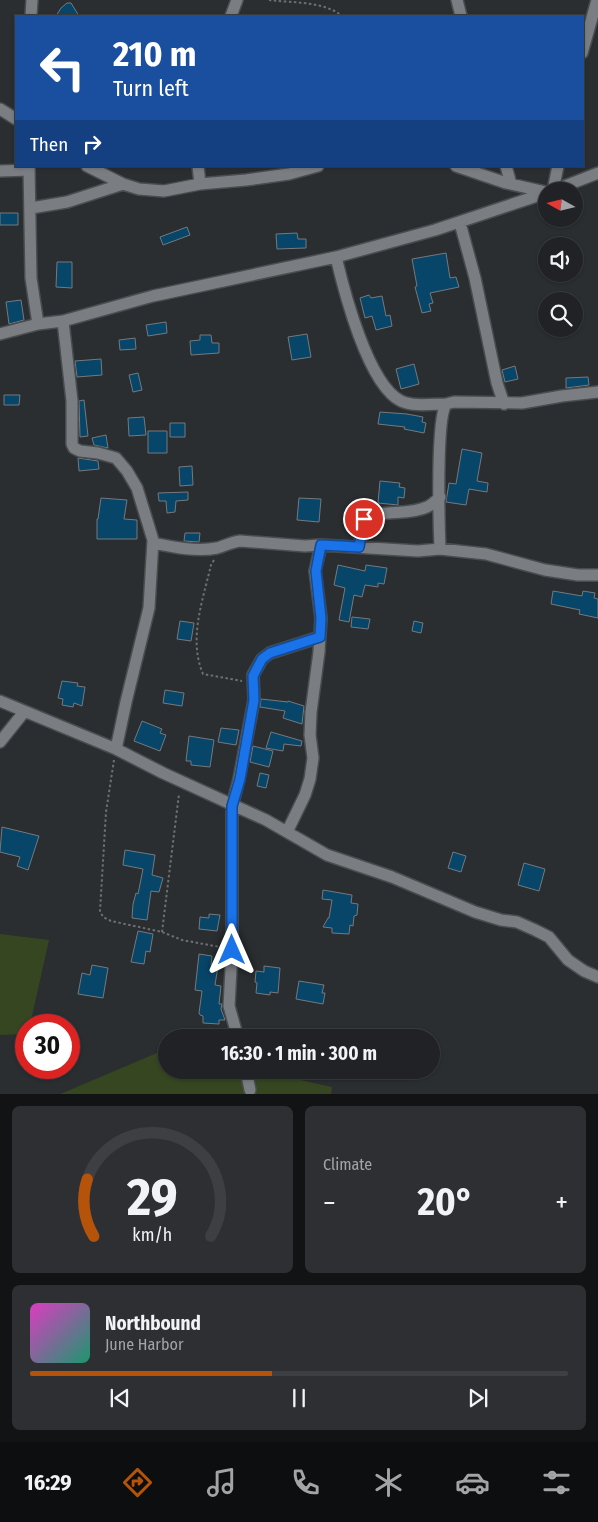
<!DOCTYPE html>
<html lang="en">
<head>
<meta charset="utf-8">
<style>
  body { margin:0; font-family:"Fira Sans Condensed",sans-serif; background:#2d2f32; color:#f1f3f6; height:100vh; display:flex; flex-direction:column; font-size:19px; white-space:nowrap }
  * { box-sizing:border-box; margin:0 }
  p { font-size:16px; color:#a2a4a7 }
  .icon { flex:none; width:28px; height:28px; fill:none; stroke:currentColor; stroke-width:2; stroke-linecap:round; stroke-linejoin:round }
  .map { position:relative; height:1094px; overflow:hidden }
  .panel { display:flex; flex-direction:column; gap:12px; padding:12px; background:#121314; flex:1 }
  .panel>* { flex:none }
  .banner { position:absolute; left:15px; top:15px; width:569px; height:152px; border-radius:0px; box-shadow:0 1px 4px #0004,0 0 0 1px #3d3f42; background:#1a4fa0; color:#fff; overflow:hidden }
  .needle { width:32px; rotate:278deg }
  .tools { position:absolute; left:538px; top:182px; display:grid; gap:10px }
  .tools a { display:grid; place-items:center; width:45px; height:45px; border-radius:50%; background:#202225; box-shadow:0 1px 4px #0004,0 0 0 1px #3d3f42; font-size:25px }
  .speed { position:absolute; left:15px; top:1014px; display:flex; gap:10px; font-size:25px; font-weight:700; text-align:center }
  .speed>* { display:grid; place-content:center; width:65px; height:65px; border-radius:50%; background:#202225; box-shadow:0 1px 4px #0004,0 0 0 1px #3d3f42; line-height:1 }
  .speed .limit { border:8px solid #d22; background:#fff; color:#111 }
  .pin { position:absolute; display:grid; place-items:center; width:42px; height:42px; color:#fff; margin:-21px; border:2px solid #fff; border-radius:50%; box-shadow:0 1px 5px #0007 }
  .me { position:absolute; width:55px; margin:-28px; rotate:0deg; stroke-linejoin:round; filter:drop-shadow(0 0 4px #0008) }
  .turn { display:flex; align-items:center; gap:18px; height:105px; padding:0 15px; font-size:22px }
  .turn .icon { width:65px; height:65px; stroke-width:2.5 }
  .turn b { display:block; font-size:35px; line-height:42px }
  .then { display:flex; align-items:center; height:48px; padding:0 15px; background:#0003; gap:10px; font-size:19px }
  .big { font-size:38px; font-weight:700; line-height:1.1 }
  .panel .widget { flex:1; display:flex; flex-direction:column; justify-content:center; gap:8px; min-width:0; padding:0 18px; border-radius:8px; background:#2d2f32 }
  .panel .dial { align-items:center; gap:0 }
  .dial svg { height:130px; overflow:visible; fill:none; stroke:#3d3f42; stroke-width:7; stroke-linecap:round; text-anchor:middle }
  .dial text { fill:#f1f3f6; stroke:none }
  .song { display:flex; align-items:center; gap:15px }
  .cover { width:60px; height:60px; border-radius:8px; background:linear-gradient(135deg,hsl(310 70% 55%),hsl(160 70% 35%)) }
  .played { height:5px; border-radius:2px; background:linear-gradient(90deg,#b45309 45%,#3d3f42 45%) }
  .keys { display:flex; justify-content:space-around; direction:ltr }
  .heat { display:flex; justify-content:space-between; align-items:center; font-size:28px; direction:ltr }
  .panel .tiles { flex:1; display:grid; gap:12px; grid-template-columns:1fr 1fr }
  .widget:last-child { grid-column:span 2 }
  .trip { position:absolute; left:158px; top:1029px; width:282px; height:50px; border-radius:25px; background:#202225; box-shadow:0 1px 4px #0004,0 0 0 1px #3d3f42; font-weight:700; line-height:50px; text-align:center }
  .dock { display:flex; height:80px; justify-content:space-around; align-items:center; background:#0d0e0f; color:#a2a4a7 }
  .dock .icon { width:35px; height:35px }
  .dock .current { color:#b45309 }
  .dock b { font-size:22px; color:#f1f3f6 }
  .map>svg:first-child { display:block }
  .green { fill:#354620 }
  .building { fill:#074669; stroke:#75797d }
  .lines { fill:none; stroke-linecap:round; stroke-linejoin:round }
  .street-casing { stroke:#4a4d4f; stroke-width:14 }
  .path { stroke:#6d7073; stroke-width:2; stroke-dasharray:2.5 2.5; stroke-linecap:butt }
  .street { stroke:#7a7e82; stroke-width:11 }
  .route-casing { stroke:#114b97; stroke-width:12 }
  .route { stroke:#1a73e8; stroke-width:9 }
</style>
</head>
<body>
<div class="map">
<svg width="598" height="1095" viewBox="0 0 598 1095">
  <rect width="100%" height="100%" fill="#2a2e31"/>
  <path class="green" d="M0 934 49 940 30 1025H26V1034L0 1035Z
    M164 1050 166 1051V1070H254L332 1087 331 1095H58Z"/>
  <path class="building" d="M67 3H71L79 16H56L61 8Z
    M0 213H18V225H0Z
    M187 227 190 235 163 245 160 237Z
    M297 233 298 239H306V248L277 249 276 234Z
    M446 253 450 278 456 277 459 287 430 293 433 303 429 304 431 311 422 313 415 287 417 286 412 259Z
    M57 262H72V288L56 287Z
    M369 295 371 298 382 296 386 316 390 315 392 326 376 330 372 316 365 318 360 298Z
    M21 300 24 320 9 324 6 302Z
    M166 322 167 333 148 336 146 325Z
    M307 334 311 357 292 360 288 337Z
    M200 335H211L212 343H219V353L191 355 190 341 200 340Z
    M135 338 136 349 120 350 119 340Z
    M101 359 102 375 77 377 75 361Z
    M414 364 419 384 401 389 396 369Z
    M515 366 518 379 505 382 502 370Z
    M138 373 142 390 133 392 129 375Z
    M588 377 589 385 566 388V378Z
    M4 395H20L19 405H4Z
    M84 400 88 436 80 437 79 401Z
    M380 412 407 414 423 417 422 422 426 423 424 433 404 429 405 427 378 424Z
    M144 417 146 435 129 436 128 418Z
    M170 423H185V437H170Z
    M148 431H167V453H148Z
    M106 435 108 448 94 445 92 438Z
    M462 449 482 453 477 481 488 483 487 492 469 489 466 505 446 502 449 483 456 484Z
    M78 458 98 461 99 469 79 471Z
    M192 466 193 485 180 486 179 467Z
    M380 481 400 483 399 487 405 488 404 498 398 497V505L378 503Z
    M188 492V500L176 501 175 512 167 513 166 501H159L158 493Z
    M101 498 127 500 124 519 137 520V539H97V519H98Z
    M299 498 321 499 319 522 297 520Z
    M185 533H200L199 542 184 541Z
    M338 565 365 571 366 565 387 568 384 584 378 583V587L365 585 362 597 354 595 349 622 339 620 345 588 334 585Z
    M553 591 582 596 583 591 595 593 594 598 598 599V618L579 614 580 610 551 604Z
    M352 617 370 619 368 629 351 627Z
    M180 621 194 623 191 641 177 639Z
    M414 621 423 623 421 633 412 631Z
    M62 681 78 683 77 686 85 687 82 706 74 703 73 707 62 705 63 699 58 698Z
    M165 690 184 693 182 706 163 703Z
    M261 699 288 702V701L304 706 302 724 283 718 285 711 260 707Z
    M142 721 162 729 160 733 166 735 160 751 134 741Z
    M221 728 239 730 236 745 218 742Z
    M271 732 302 741 301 746 284 744 283 751 266 748Z
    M189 736 214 740 210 767 191 765V761H186Z
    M253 746 273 751 269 767 250 762Z
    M260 773 269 775 266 788 257 786Z
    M2 827 39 836 28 870 17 866 20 857 0 852Z
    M125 850 155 855 152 875 163 878 159 892 151 891 147 920 132 918 133 904 136 893 138 894 143 869 123 865Z
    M453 852 466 856 461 872 448 868Z
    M524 863 545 869 539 891 518 885Z
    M323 890 352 895 351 903 358 904 357 915 354 916 353 926 350 925 349 934 332 933V928L323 927 328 918H329L332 900 322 899Z
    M209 914 220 915 217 931 199 929 200 917 209 918Z
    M138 931 153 934 150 952 146 951 144 964 131 962Z
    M199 954 212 956 211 965 218 966 215 985 221 986 219 1004H222L221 1009 225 1020H219V1024L203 1023V1016L200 1015 199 1013 202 991 195 990Z
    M92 965 108 968 103 998 78 994 82 973 90 975Z
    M264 966 280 968 278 993 270 992V995L256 993 257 983 255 982 256 971 264 972Z
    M299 981 324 985 322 993H325L323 1004 296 999Z"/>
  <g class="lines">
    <g class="street-casing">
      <path id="street" d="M457 0 461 16
        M31 16 32 0
        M231 16 237 0
        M582 53 597 0
        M0 109 16 119
        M29 166 31 278 38 324
        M87 166 123 184 139 189 164 191 200 184 246 180 289 174 318 166
        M198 166 200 184
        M456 166 506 183 546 192
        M506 166 511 184
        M0 171 29 170
        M553 190 558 166
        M552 191 598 173
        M31 208 67 202 123 184
        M460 223 475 278 497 383 504 404
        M336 257C344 291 368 385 401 401 414 407 432 404 446 404
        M63 321 72 401V444L74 448 80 451 98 453 116 458 127 471 137 488 153 540 149 608 126 702 116 749
        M0 334 38 324 63 321 153 296 336 257 435 230 546 193
        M153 543C173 547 196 552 217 548 225 546 231 542 240 541L305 546 321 545 418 551 440 549 486 554 545 570 578 575H598
        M359 547 364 519C384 509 407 516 427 507 432 505 436 501 440 497
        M440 549C439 525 436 420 446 404L454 402 522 403 562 396 598 392
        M0 701 116 749 163 773 266 820 327 855 392 877 475 912 501 920 517 922 535 930 549 937 568 960 584 971 598 977
        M0 742 24 712
        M287 832 305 795 310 779 313 758 310 735 311 712 319 652 321 618 315 571 321 545
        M238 1038 229 1006 232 950V806L239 779 254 700 253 675 262 659 270 653 320 637
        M246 1070 250 1090"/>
    </g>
    <path class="path" d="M269 0C292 3 324 1 342 16
      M214 560 211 565C203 600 188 639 203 674L242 681
      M114 760 106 812 100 911 103 917 111 921 162 932 182 940 220 947
      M162 932 179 794"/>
    <use href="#street" class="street"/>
  </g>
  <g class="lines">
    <g class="route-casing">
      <path id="route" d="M232 950V806L240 779 254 700 253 676 262 659 270 653 320 637 321 618 316 571 321 545 359 547 364 519"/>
    </g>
    <use href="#route" class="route"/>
  </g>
</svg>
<div class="tools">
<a><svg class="needle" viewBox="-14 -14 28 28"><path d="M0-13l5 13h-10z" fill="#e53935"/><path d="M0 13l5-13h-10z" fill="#a2a4a7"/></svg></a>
<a><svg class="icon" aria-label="sound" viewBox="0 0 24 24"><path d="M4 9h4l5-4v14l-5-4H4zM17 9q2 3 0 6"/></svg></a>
<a><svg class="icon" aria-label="search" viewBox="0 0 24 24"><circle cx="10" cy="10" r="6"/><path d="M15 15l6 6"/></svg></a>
</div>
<div class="speed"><div class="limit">30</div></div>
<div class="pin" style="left:364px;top:519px;background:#d93025"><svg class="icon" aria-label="arrive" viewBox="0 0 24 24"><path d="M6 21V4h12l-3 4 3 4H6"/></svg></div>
<svg class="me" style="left:232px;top:950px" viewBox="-20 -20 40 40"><path d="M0-17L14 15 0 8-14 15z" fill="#1a73e8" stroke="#fff" stroke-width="4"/></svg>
<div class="trip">16:30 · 1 min · 300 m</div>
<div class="banner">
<div class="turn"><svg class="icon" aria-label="left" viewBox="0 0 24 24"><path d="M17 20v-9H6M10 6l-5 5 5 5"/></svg><div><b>210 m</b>Turn left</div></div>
<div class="then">Then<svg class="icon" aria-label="right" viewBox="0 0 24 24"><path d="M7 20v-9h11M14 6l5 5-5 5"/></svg></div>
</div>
</div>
<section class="panel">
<div class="tiles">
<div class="widget dial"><svg viewBox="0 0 100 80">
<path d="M14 69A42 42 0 1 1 86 69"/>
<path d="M14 69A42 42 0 0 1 10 34" stroke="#b45309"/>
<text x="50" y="56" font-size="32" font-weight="700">29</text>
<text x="50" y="72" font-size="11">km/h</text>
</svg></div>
<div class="widget"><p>Climate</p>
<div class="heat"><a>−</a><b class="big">20°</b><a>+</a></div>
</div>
<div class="widget">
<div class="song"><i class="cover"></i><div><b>Northbound</b><p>June Harbor</p></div></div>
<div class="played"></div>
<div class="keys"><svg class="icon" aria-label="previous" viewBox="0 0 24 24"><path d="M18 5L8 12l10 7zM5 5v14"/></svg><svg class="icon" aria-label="pause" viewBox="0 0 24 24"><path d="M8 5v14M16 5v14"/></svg><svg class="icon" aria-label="next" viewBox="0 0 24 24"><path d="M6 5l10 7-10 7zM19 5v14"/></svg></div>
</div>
</div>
</section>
<nav class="dock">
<b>16:29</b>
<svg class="icon current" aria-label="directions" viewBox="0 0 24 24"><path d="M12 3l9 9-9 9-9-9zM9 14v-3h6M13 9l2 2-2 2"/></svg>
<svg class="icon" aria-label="music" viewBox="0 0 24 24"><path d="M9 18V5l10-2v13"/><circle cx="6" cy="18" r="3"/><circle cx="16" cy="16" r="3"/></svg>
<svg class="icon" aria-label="phone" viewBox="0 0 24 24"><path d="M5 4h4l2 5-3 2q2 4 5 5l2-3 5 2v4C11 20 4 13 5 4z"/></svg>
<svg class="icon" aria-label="climate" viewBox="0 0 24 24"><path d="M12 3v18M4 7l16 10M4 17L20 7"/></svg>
<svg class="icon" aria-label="car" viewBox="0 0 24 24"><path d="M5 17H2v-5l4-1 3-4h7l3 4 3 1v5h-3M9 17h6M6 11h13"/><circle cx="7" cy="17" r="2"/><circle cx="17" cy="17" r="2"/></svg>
<svg class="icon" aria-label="filters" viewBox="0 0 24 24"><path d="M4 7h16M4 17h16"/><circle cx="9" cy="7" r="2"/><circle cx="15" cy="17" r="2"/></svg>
</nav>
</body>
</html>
